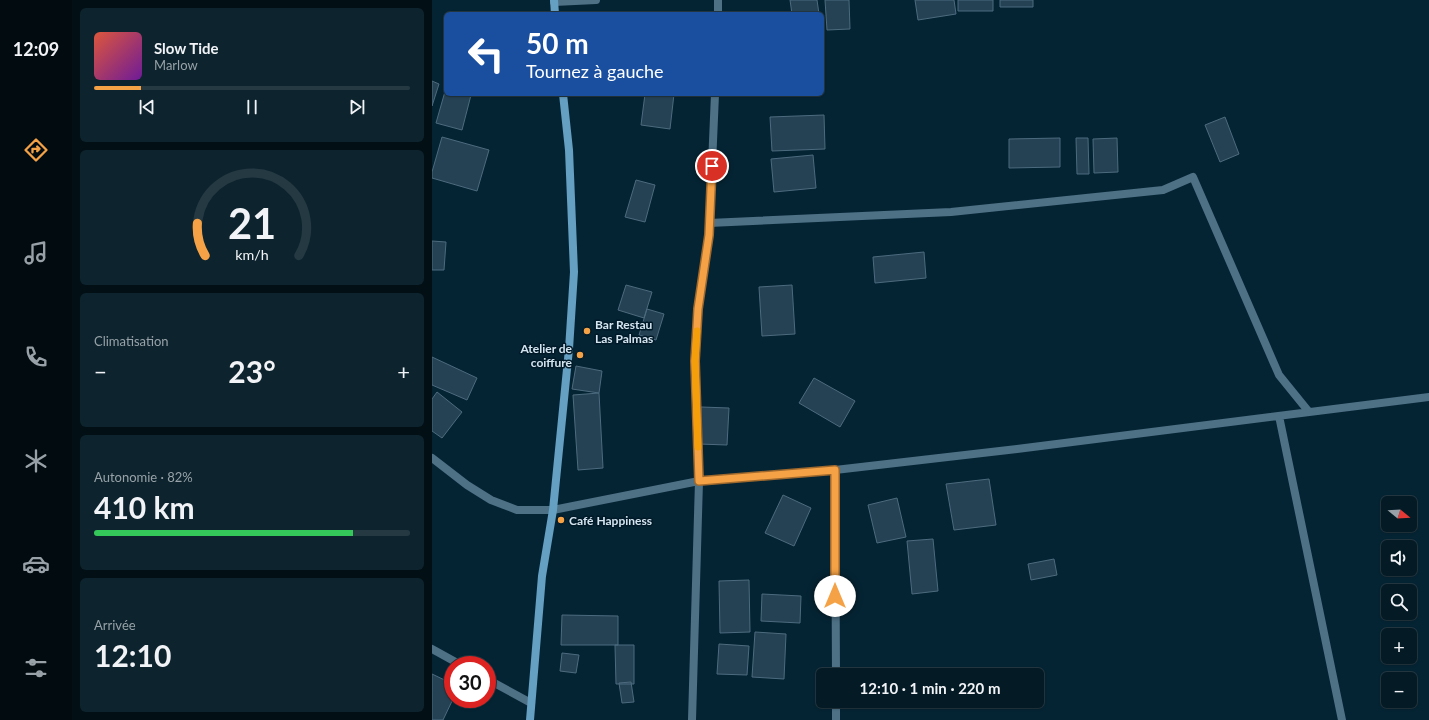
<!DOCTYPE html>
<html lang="fr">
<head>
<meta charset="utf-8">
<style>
  body { margin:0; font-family:Lato,sans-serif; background:#0d242e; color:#f1f3f6; height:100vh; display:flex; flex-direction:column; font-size:15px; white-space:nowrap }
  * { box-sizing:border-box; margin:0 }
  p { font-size:13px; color:#97a1a7 }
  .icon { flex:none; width:22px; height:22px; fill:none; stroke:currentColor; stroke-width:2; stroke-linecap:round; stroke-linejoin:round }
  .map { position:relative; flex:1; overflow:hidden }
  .sheet { display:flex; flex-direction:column; gap:8px; padding:8px; background:#020f15; width:360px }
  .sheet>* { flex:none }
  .banner { position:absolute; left:12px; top:12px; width:380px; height:84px; border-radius:6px; box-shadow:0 1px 3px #0004,0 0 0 1px #253943; background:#1a4fa0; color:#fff; overflow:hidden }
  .needle { width:26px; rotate:108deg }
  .buttons { position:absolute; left:949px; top:496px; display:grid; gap:8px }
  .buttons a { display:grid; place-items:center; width:36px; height:36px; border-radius:6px; background:#041b26; box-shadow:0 1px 3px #0004,0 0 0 1px #253943; font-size:20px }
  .speed { position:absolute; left:12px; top:656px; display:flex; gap:8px; font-size:20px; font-weight:700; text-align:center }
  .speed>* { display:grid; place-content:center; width:52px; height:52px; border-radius:50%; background:#041b26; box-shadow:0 1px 3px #0004,0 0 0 1px #253943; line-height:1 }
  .speed .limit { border:6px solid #d22; background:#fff; color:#111 }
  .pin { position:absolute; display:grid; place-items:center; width:34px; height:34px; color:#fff; margin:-17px; border:2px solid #fff; border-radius:50%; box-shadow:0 1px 4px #0007 }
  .me { position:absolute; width:44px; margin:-22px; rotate:0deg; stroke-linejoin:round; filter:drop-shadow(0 0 3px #0008) }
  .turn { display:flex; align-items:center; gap:14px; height:84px; padding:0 16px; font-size:18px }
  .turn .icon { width:52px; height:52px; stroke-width:2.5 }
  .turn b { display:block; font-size:28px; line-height:34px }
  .big { font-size:30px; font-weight:700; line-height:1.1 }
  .sheet .tile { flex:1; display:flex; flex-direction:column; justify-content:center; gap:6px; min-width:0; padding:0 14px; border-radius:6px; background:#0d242e }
  .sheet .dial { align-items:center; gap:0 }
  .dial svg { height:104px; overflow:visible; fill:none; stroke:#253943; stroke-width:7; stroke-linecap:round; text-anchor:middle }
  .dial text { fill:#f1f3f6; stroke:none }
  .song { display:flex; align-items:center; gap:12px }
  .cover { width:48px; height:48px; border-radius:6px; background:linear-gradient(135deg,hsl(10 70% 55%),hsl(280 70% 35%)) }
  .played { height:4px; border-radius:2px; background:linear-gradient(90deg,#f5a246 15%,#253943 15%) }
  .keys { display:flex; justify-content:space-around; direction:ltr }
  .heat { display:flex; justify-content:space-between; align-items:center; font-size:22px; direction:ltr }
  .charge { height:6px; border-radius:3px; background:linear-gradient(90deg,#34c759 82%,#253943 0) }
  .trip { position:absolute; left:384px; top:668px; width:228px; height:40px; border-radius:6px; background:#041b26; box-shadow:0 1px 3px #0004,0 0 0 1px #253943; font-weight:700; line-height:40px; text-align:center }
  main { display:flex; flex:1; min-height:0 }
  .dock { display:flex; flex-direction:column; width:72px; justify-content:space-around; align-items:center; background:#020b0f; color:#97a1a7 }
  .dock .icon { width:28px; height:28px }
  .dock .selected { color:#f5a246 }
  .dock b { font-size:18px; color:#f1f3f6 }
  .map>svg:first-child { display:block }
  .building { fill:#254254; stroke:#4d6b7e }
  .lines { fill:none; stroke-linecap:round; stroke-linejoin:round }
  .street { stroke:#4e7186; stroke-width:8 }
  .secondary { stroke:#659fc1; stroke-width:8 }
  .route-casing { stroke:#9f692e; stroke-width:10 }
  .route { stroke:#f5a246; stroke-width:7 }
  .slow { stroke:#f59e0b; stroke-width:7 }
  .poi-dot { fill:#f5a246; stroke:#001a29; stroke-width:1.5 }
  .labels { text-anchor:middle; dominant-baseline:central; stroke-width:3; stroke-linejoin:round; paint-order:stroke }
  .poi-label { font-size:12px; font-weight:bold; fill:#d4e5f0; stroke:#001a29; text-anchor:start }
</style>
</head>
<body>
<main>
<nav class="dock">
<b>12:09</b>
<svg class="icon selected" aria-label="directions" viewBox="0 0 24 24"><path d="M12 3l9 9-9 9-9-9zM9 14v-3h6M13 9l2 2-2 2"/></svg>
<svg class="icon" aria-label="music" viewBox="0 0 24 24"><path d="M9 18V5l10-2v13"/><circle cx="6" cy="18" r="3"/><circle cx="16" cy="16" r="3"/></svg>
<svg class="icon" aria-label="phone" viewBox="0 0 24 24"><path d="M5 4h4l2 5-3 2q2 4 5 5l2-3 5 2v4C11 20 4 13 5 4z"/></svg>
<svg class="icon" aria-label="climate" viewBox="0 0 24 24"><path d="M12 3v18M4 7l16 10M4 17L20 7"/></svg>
<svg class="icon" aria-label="car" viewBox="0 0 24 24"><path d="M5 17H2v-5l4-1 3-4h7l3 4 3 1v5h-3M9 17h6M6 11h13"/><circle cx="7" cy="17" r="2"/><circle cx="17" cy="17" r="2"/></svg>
<svg class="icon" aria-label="filters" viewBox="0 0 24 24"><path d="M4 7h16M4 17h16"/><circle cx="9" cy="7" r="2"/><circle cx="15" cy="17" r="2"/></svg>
</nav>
<section class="sheet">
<div class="tile">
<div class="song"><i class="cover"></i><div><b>Slow Tide</b><p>Marlow</p></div></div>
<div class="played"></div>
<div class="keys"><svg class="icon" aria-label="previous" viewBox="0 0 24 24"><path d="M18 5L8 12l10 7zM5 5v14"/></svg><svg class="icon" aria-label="pause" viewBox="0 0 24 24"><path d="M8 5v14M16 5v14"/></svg><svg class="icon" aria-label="next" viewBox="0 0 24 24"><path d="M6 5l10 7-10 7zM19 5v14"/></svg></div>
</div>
<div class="tile dial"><svg viewBox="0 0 100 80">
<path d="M14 69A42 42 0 1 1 86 69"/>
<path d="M14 69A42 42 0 0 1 8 44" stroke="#f5a246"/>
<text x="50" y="56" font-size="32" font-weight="700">21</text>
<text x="50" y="72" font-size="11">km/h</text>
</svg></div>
<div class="tile"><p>Climatisation</p>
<div class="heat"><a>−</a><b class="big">23°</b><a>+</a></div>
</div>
<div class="tile"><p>Autonomie · 82%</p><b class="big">410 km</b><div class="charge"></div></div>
<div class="tile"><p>Arrivée</p><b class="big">12:10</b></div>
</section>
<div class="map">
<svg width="997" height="720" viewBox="0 0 997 720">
  <rect width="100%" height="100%" fill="#052433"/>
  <path class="building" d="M358 0H385L387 14H360Z
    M393 0H417L418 29 395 30Z
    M483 0H522L524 14 486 20Z
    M526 0H561V11H526Z
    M568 0H601V7H568Z
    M0 81 7 84 0 106Z
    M14 88V94L39 95 30 130 4 123Z
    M213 94H242L238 129 209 125Z
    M392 115 393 149 340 151 338 117Z
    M793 117 807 154 788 162 773 125Z
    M10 137 57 150 45 191 0 178V172Z
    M628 138V167L577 168V139Z
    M644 138H656L657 174H645Z
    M685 138 686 172 662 173 661 139Z
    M381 155 384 188 342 192 339 159Z
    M204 180 223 185 213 222 193 217Z
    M0 241 14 242 12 270H0Z
    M492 252 494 278 443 283 441 257Z
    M194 285 220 292 212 318 186 310Z
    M360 285 363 334 330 336 327 287Z
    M215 309 232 314 224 340 207 335Z
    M0 357 45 378 35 400 0 385Z
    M144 366 170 371 167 393 140 389Z
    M382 378 423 401 408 427 367 403Z
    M5 392 30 412 10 438 0 431V399Z
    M167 393 171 468 146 470 141 395Z
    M269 407 297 408 295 445 267 444Z
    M557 479 564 525 522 530 514 484Z
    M351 495 379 508 362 546 333 533Z
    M465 498 474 537 445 543 436 505Z
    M501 539 506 591 480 594 475 541Z
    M622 559 625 575 599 580 596 564Z
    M317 580 318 632 288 633 287 581Z
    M330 594 369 596 368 623 329 621Z
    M130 615 186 616V645H129Z
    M323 632 354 634 352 679 320 677Z
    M287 644 317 646 315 675 285 674Z
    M183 645H202V684H184Z
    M130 653 147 655 144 673 128 671Z
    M0 674 21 684V699L11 720H0Z
    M199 682 202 702 190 703 187 683Z"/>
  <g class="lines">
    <path class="street" d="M122 2 164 0
      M286 14V0
      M277 223 519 212 731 190 761 177 847 375 877 412
      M847 416 910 720
      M0 458 35 485 59 500 85 510H121L267 481 403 470 585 449 997 397
      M403 470 404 675
      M0 649 29 665
      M55 679 99 703
      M404 701V720
      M260 720 267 481 263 361 266 309 277 235 283 94"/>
    <path class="secondary" d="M122 0 123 14
      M98 720 110 576 121 510 137 349 142 272 137 150 131 94"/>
  </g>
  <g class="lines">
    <g class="route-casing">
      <path id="route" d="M280 166 277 235 266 309 263 361 267 481 403 470V596"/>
    </g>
    <use href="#route" class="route"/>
    <path class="slow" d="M265 331 263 361 266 447"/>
  </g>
  <g class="poi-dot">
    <circle cx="155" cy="331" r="4"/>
    <circle cx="148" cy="355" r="4"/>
    <circle cx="129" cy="520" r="4"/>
  </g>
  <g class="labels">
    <g class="poi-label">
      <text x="163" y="324">Bar Restau<tspan x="163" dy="14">Las Palmas</tspan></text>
      <text x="140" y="348" text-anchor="end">Atelier de<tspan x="140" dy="14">coiffure</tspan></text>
      <text x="137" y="520">Café Happiness</text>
    </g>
  </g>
</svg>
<div class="buttons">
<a><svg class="needle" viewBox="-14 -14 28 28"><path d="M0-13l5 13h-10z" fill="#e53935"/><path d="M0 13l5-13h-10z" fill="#97a1a7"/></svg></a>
<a><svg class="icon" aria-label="sound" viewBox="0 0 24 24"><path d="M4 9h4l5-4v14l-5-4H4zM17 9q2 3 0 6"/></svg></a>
<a><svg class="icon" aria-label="search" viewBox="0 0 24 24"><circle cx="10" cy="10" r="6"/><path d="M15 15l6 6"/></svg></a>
<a>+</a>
<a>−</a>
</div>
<div class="speed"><div class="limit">30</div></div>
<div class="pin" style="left:280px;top:166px;background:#d93025"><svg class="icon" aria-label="arrive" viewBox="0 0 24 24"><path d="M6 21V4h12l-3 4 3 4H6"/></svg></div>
<svg class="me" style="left:403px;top:596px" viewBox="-20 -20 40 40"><circle r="19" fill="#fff"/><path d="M0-13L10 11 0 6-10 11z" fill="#f5a246"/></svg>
<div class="trip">12:10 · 1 min · 220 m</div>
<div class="banner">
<div class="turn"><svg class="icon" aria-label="left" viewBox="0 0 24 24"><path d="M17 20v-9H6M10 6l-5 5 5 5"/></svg><div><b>50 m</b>Tournez à gauche</div></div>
</div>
</div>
</main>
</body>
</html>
